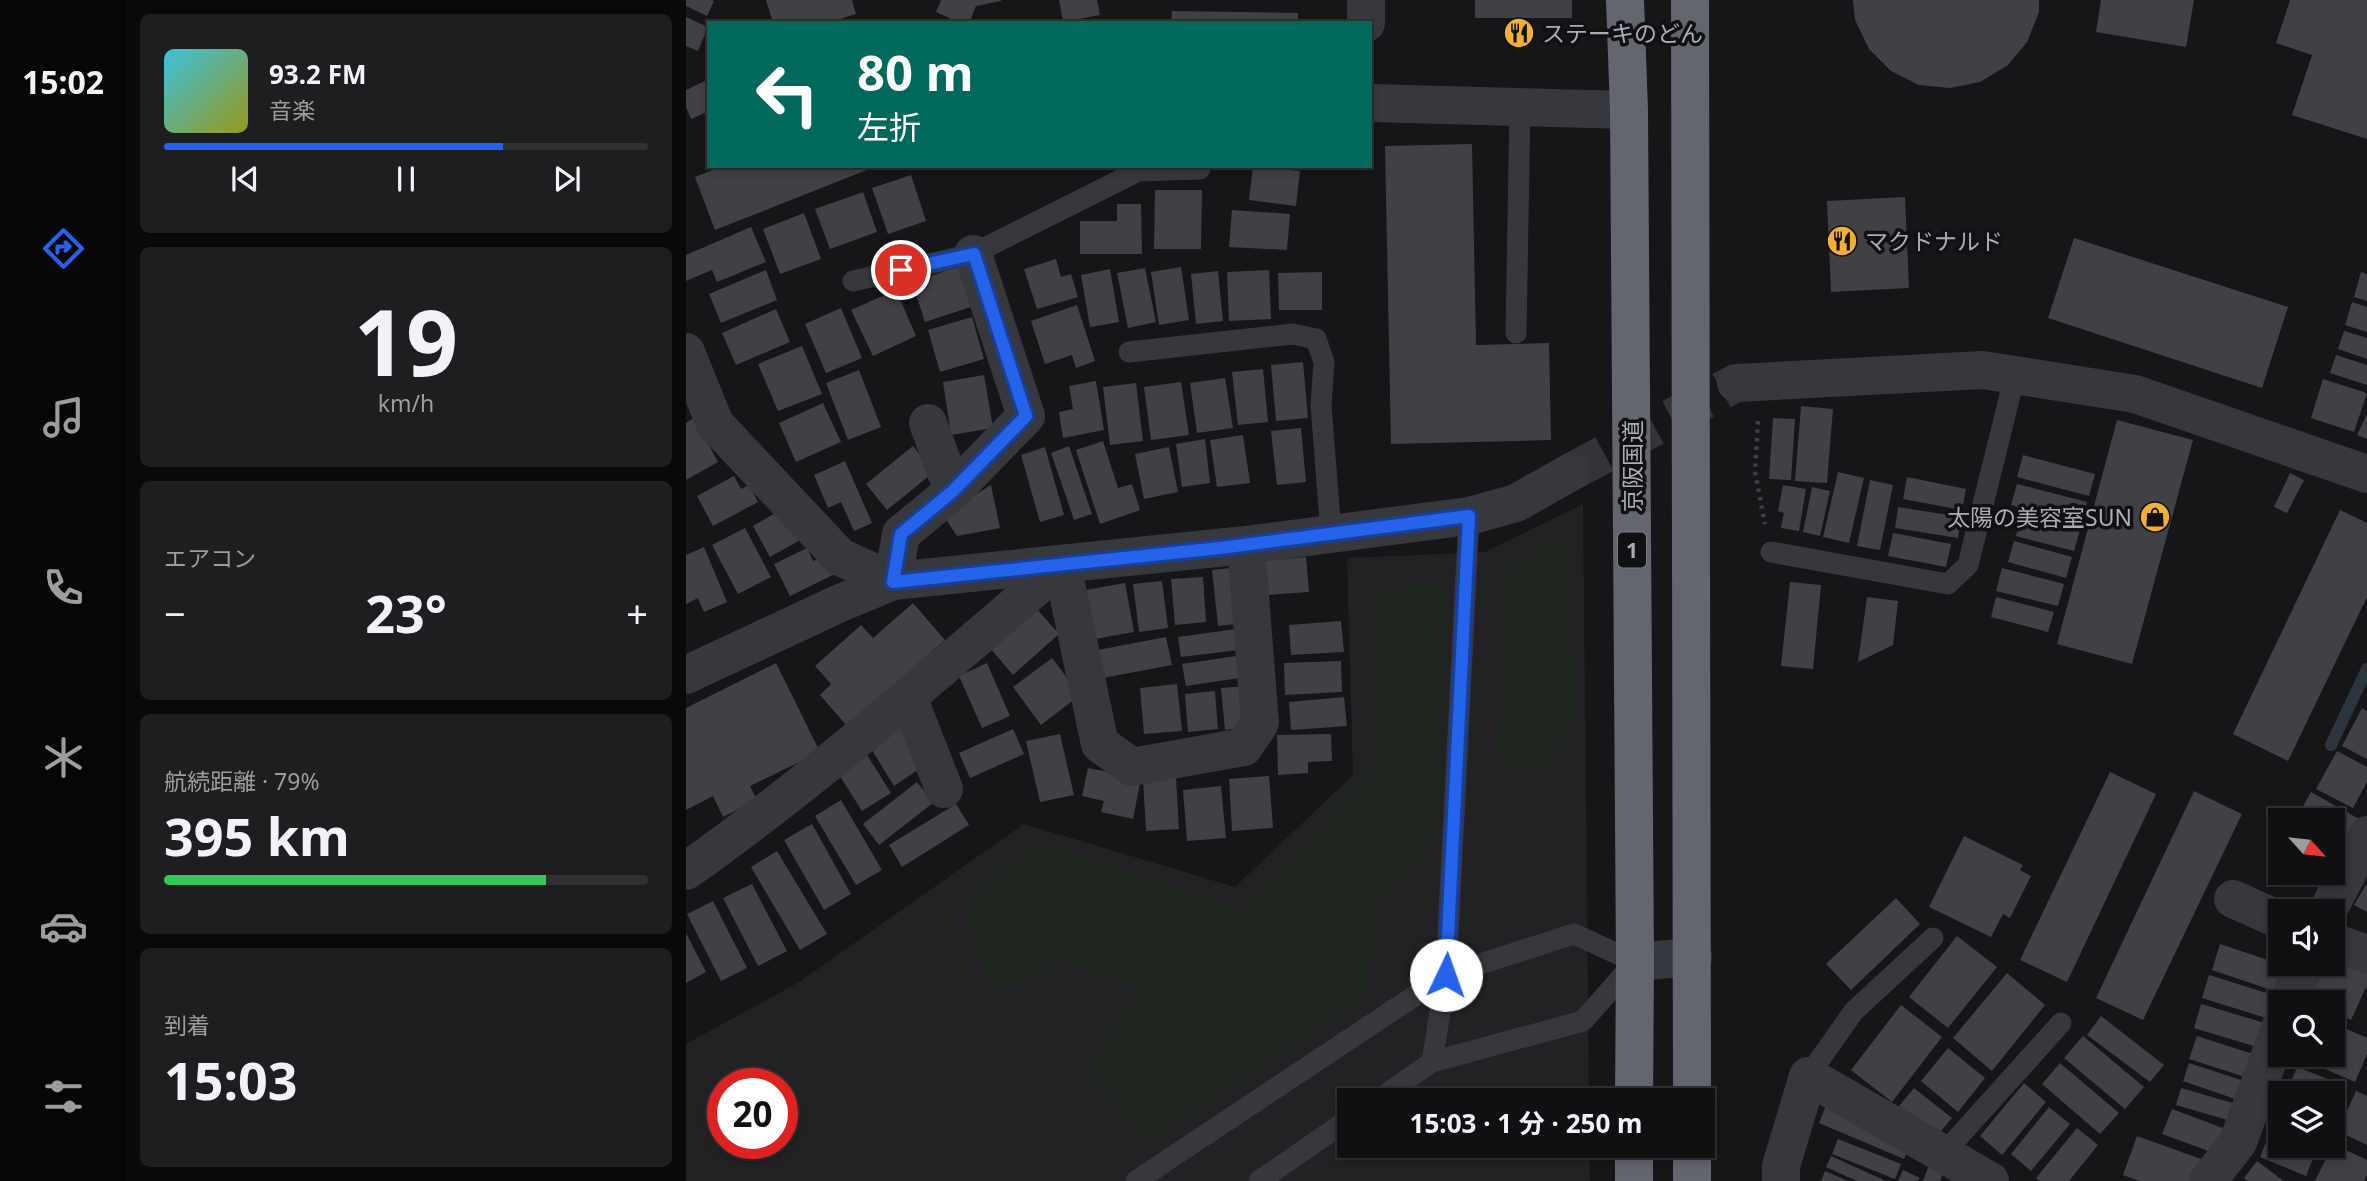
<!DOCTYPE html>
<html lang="ja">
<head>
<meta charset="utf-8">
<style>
  body { margin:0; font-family:"Noto Sans","Noto Sans JP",sans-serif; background:#1e1e20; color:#f1f3f6; height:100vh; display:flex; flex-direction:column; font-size:26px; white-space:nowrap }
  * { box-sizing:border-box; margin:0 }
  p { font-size:23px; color:#9c9d9f }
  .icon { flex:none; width:38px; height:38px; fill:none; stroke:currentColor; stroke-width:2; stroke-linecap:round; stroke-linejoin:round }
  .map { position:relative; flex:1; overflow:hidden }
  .details { display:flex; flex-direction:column; gap:14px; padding:14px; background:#09090a; width:560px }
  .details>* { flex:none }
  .hud { position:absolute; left:21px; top:21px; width:665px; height:147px; border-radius:0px; box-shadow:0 4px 10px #0003,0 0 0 2px #303032; background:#00695c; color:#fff; overflow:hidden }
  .needle { width:46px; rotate:117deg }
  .tools { position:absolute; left:1582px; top:808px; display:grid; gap:14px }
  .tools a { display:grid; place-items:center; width:77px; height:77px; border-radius:0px; background:#101012; box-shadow:0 4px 10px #0003,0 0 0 2px #303032; font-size:35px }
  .speed { position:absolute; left:21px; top:1068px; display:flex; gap:14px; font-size:35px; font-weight:700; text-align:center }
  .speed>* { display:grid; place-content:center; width:91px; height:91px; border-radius:50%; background:#101012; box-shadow:0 4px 10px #0003,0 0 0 2px #303032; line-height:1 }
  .speed .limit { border:10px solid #d22; background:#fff; color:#111 }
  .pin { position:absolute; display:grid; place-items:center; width:60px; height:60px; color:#fff; margin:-30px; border:4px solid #fff; border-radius:50%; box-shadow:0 2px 7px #0007 }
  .me { position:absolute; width:77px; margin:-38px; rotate:3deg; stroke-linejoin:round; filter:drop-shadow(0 0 5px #0008) }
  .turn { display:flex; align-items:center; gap:24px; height:147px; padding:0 35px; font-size:32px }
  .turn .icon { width:91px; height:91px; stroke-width:2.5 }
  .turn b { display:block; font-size:49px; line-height:60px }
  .big { font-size:52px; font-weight:700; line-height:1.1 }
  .details .tile { flex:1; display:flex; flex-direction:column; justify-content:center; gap:10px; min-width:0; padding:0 24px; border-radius:10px; background:#1e1e20 }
  .details .dial { align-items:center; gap:0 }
  .dial b { font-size:91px; line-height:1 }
  .song { display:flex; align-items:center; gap:21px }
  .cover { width:84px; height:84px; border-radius:10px; background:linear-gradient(135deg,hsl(190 70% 55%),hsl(60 70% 35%)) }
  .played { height:7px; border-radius:4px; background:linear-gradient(90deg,#2563eb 70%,#303032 70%) }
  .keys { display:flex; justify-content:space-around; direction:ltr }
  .heat { display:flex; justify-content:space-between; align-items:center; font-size:38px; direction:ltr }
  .charge { height:10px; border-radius:5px; background:linear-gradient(90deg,#34c759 79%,#303032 0) }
  .trip { position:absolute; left:651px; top:1088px; width:378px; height:70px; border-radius:0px; background:#101012; box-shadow:0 4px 10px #0003,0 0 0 2px #303032; font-weight:700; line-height:70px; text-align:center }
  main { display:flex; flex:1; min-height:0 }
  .dock { display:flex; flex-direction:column; width:126px; justify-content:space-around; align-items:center; background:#060607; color:#9c9d9f }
  .dock .icon { width:49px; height:49px }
  .dock .active { color:#2563eb }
  .dock b { font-size:32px; color:#f1f3f6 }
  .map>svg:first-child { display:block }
  .built { fill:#222225; fill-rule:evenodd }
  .green { fill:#1e261f }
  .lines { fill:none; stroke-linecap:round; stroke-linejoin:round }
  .stream { stroke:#2c353c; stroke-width:12 }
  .building { fill:#404145 }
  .street-tunnel { stroke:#333438; stroke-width:38; stroke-dasharray:38 19; stroke-linecap:butt }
  .path { stroke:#3d3f44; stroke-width:4.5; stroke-dasharray:3.5 5; stroke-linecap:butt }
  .lane { stroke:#37383d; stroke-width:21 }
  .street { stroke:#37383d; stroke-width:38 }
  .highway { stroke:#63666e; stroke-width:38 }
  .route-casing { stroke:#184099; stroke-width:18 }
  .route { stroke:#2563eb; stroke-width:12 }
  .labels { text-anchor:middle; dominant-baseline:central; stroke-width:7; stroke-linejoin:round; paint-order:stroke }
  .shield { fill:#111113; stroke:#7b7e86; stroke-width:2 }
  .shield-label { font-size:21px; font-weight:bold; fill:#a8adb8 }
  .poi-label { font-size:23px; fill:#a8adb8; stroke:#111113; text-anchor:start }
  .street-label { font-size:23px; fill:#a8adb8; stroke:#111113 }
</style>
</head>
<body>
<main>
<nav class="dock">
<b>15:02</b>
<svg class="icon active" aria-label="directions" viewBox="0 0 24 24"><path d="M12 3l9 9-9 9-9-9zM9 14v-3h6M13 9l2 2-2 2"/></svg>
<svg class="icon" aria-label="music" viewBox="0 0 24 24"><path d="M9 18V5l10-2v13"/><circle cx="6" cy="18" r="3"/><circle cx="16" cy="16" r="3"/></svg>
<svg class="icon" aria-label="phone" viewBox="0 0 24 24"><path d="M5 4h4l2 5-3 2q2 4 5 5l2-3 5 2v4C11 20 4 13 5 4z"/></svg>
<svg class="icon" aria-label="climate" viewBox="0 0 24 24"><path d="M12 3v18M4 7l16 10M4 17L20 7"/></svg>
<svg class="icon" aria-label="car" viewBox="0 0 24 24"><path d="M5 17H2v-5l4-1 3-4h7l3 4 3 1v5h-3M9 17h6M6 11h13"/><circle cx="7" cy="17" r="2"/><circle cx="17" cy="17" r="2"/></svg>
<svg class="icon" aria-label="filters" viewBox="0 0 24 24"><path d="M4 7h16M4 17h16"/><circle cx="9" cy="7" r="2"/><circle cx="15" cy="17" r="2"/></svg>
</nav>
<section class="details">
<div class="tile">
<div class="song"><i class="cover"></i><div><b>93.2 FM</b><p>音楽</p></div></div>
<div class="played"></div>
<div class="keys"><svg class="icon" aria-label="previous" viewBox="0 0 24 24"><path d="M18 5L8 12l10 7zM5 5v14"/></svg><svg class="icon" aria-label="pause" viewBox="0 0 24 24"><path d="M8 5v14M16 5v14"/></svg><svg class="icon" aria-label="next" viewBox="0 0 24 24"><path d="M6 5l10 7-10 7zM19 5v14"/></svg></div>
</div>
<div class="tile dial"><b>19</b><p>km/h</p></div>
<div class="tile"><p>エアコン</p>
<div class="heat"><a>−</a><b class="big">23°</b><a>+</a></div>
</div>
<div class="tile"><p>航続距離 · 79%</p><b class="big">395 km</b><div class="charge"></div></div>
<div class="tile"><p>到着</p><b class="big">15:03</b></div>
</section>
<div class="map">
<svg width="1681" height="1181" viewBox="0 0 1681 1181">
  <rect width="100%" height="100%" fill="#161618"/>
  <path class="built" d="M897 504 903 1101H663V1146H903L904 1181H0V1044L113 982 338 824 549 887 667 775 661 558 799 552ZM37 1083H96V1143H37Z"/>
  <path class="green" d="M883 535 889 724 864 763 812 764 814 570Z
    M761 583 753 833 688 907 682 995 460 1143 402 1067 451 989 377 963 305 996 275 904 351 842 554 910 686 771 690 588Z"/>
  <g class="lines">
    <path class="stream" d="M1645 745 1681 669"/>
  </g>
  <path class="building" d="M0 0H26L28 1 21 16 0 6Z
    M80 0H166L170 14 141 23H87Z
    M255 0H315V1L290 6 283 23H274L250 12Z
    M373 0H411L414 15 377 22Z
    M789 0H886V18H789Z
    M1167 0H1353V12L1341 42 1322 65 1294 82 1264 88 1233 85 1205 71 1183 49 1169 20Z
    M1415 0H1508L1500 47 1410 32Z
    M1604 0H1681V139L1606 115 1626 55 1590 43Z
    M486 11 612 13V23H485Z
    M0 17 22 27 12 51 0 46Z
    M23 79V111L5 119 0 107V90Z
    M786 144 790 345 863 343 865 440 705 444 699 146Z
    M36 166H191L29 230 9 177Z
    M567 166H594L593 169 614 171 610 206 563 200Z
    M225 175 240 221 202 234 186 188Z
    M469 190H516L515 249H468Z
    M177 192 191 232 144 249 129 209Z
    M1219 197 1223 288 1145 292 1141 201Z
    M431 204H455L456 254H394V221H431Z
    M546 210 604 214 601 250 543 247Z
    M118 213 135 259 94 274 77 229Z
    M65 227 80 262 31 282 26 270 0 281V255Z
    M1388 238 1602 307 1576 388 1362 318Z
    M370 259 375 277 385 274 392 297 351 309 338 269Z
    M275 266 288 306 239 322 226 282Z
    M495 267 503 320 473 325 465 272Z
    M459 268 470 322 442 328 431 273Z
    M424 269 433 322 404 327 395 275Z
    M80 270 91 300 35 323 23 294Z
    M583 270 585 319 543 321 541 272Z
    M532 271 537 321 510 324 505 274Z
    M636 272V310H593L592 273Z
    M1675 272 1681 274V301L1668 297Z
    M210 290 230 336 187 356 165 310Z
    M1666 302 1681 307V332L1659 325Z
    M391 305 409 361 390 368 386 355 359 364 345 321Z
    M155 308 176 358 140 373 119 324Z
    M90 309 104 342 50 365 36 333Z
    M286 317 298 359 254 372 242 330Z
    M1658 331 1681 338V359L1652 349Z
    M116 346 136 394 92 411 72 364Z
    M1650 355 1681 365V385L1644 373Z
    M617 362 622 418 590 421 585 365Z
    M577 369 582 422 552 425 546 372Z
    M173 370 195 427 162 440 140 383Z
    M298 375 307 428 265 435 257 382Z
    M539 378 547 428 511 433 504 383Z
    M1637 379 1681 393 1668 432 1625 418Z
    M410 381 418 430 377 438 373 412 387 409 383 386Z
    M495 382 503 435 465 440 458 387Z
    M450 383 457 441 424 445 417 387Z
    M137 403 155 442 110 462 93 423Z
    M1115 406 1147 409 1141 483 1109 481Z
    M1681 414V439L1671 435Z
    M8 418 32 462 0 480V423Z
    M1087 418 1109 419 1105 480 1083 479Z
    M1431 420 1507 440 1446 664 1371 644Z
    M615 428 620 482 591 485 585 431Z
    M557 435 564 483 531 487 524 440Z
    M519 439 524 483 496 487 490 444Z
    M417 441 432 488 446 484 454 510 414 524 390 450Z
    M227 446 248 472 201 510 180 484Z
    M383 446 406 514 388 520 365 453Z
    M359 447 378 515 354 522 335 455Z
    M483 447 492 492 458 499 449 454Z
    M1337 455 1409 474 1403 496 1331 477Z
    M159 461 186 523 168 531 155 502 142 508 128 475Z
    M1152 472 1178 478 1163 543 1137 537Z
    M1604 473 1618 480 1601 513 1588 507Z
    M48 476 55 489 63 485 72 502 27 526 11 496Z
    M1221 477 1280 489 1276 510 1217 499Z
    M1184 480 1207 485 1194 550 1171 546Z
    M1331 484 1401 502 1395 524 1325 505Z
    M305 485 314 528 271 536 257 515Z
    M1097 485 1120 489 1113 531 1095 528 1098 513 1092 511Z
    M1126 487 1144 491 1134 536 1117 532Z
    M1212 507 1275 517 1272 538 1209 528Z
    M98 508 116 539 84 557 67 526Z
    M1654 510 1681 523V597L1602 761 1547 734Z
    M1335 515 1394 530 1388 551 1330 536Z
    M59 528 85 577 52 594 26 545Z
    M1207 533 1265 544 1260 567 1202 556Z
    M1328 541 1386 557 1380 578 1322 562Z
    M18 547 41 602 18 612 12 598 0 604V555Z
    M121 548 127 561 141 555 151 573 104 596 88 564Z
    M620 557 623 592 581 595 578 561Z
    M555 567 560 623 532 626 526 570Z
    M1316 568 1378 584 1372 606 1310 591Z
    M517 577 520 622 489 625 485 579Z
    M476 581 482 628 453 632 447 584Z
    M1104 582 1135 585 1127 669 1095 666Z
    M439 583 448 632 409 639 400 590Z
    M1181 597 1212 601 1207 645 1172 662Z
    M1310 597 1368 612 1362 632 1305 617Z
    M227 603 259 640 161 726 134 695 145 684 129 666 175 625 187 638Z
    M350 608 373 634 327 675 304 648Z
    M655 621 658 652 605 655 603 625Z
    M550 629 553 650 495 657 492 637Z
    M480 637 486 665 417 678 412 650Z
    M557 655 560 677 500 686 496 664Z
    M366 658 394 695 355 725 327 687Z
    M655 661 656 692 599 695 598 663Z
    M90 663 134 752 64 786 71 800 37 817 27 796 0 810V708Z
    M301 663 324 716 296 728 273 676Z
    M491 684 496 731 458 734 454 688Z
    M560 686 563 727 539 730 535 688Z
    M529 691 532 729 502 732 499 694Z
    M658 697 661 726 605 730 603 702Z
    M1676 708 1681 711V759L1656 746Z
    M215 727 239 765 208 786 184 747Z
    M327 729 338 754 284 778 273 753Z
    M374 734 388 795 354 802 340 741Z
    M645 734 646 761 622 762V773L592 775 591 735Z
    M1651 751 1681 767V782L1667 808 1630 789Z
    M181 755 205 793 176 811 152 773Z
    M402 768 455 778 447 819 415 812 418 801 396 796Z
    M1424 772 1470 794 1381 982 1334 960Z
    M583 776 587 828 546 831 543 779Z
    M490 777 493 829 460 831 457 779Z
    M231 782 247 803 193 845 177 824Z
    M535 786 540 838 501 841 497 790Z
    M1508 791 1556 814 1457 1020 1410 998Z
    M1625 792 1673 819 1658 846 1647 840V821L1610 819Z
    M155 800 196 870 170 885 129 816Z
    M270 804 283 825 216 867 203 845Z
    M126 824 165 894 138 910 98 840Z
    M1278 836 1337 865 1334 870 1345 876 1324 918 1317 914 1305 937 1243 907Z
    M1594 848V873H1616L1609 886 1582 871Z
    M91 851 141 934 114 950 65 867Z
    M1681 883V912L1668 905Z
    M66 884 101 951 72 966 37 898Z
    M1210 898 1234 924 1165 990 1140 964Z
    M27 901 61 968 35 981 1 914Z
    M0 933 20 972 0 983Z
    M1271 936 1311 967 1262 1028 1223 997Z
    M1534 944 1597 965 1588 991 1526 970Z
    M1647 955 1681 970V985L1665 1020 1647 1012V1003L1623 1001 1640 964H1647Z
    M1321 973 1359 1005 1306 1071 1267 1038Z
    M1523 975 1587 995 1580 1018 1516 998Z
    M1515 1004 1579 1023 1571 1047 1508 1028Z
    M1215 1005 1256 1037 1206 1102 1165 1070Z
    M1415 1016 1478 1065 1464 1082 1401 1035Z
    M1647 1023 1681 1038V1054L1669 1082 1614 1058 1615 1055H1647Z
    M1397 1036 1458 1087 1439 1109 1378 1058Z
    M1511 1036 1567 1054 1559 1077 1503 1059Z
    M1262 1048 1299 1078 1272 1112 1235 1081Z
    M1374 1063 1433 1113 1414 1134 1356 1084Z
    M1503 1063 1558 1081 1552 1100 1497 1081Z
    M1611 1067 1660 1086 1647 1119V1094H1600Z
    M1338 1083 1360 1102 1316 1155 1294 1136Z
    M1228 1088 1266 1118 1250 1137 1213 1106Z
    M1495 1088 1550 1104 1545 1121 1490 1105Z
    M1670 1091 1681 1096V1145L1652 1131Z
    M1140 1106 1225 1142 1218 1159 1133 1123Z
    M1363 1107 1384 1124 1345 1171 1325 1154Z
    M1486 1109 1537 1128 1528 1153 1476 1134Z
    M1589 1120 1594 1123V1146H1632L1620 1176 1574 1157Z
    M1391 1128 1412 1145 1383 1181H1353L1350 1178Z
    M1451 1136 1515 1159 1507 1181H1454L1437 1175Z
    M1152 1139 1215 1164 1209 1179 1146 1154Z
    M1647 1144 1681 1160V1175L1678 1181H1629Z
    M1145 1156 1200 1181H1171L1140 1167Z
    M1571 1161 1598 1181H1562L1558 1178Z
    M1243 1165 1258 1171 1254 1181H1237Z
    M1217 1170 1234 1178 1232 1181H1212Z
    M1139 1171 1162 1181H1135Z"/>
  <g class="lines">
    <path class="street-tunnel" d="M885 472 1050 383"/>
    <path class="path" d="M1072 421 1069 472 1079 524"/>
    <path class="lane" d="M167 281 287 254 452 171 514 169
      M830 333 834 107
      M443 352 607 334 630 339 638 362 635 405 645 534
      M1085 552 1262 584 1282 565 1329 375
      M746 1062 760 975 783 516
      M1122 1076 1168 1011 1247 938
      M1257 1154 1375 1023
      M450 1181 760 975 888 934 949 962 897 1021 746 1062 690 1101
      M573 1181 663 1119"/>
    <path class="street" d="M680 23V0
      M684 103 943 110
      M0 352 29 424 154 557 207 581 215 534 267 491 340 416 287 254
      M1050 383 1297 370 1449 394 1681 474
      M242 423 267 491
      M0 675 152 604 207 581 560 545 783 516 830 503 885 472
      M222 697 258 789
      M0 871C132 778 253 670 376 565L414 744 446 767 558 747 574 723 560 545
      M1547 899 1594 920
      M1641 912 1681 835
      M1647 942 1681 954
      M949 962 1007 957
      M1604 1003 1618 964
      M1095 1181V1166L1122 1076 1304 1181
      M1522 1181 1552 1142 1594 1028"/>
    <path class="highway" d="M939 0 943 110 949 962 948 1101
      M1004 0 1006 1101
      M948 1181V1146
      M1006 1181V1146"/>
  </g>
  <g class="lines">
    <g class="route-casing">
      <path id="route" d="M215 270 288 254 340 416 267 491 215 534 207 582 534 548 783 516 760 975"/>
    </g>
    <use href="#route" class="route"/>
  </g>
  <defs>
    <g id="restaurant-disc" transform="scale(1.575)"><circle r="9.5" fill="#f2b134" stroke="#111113"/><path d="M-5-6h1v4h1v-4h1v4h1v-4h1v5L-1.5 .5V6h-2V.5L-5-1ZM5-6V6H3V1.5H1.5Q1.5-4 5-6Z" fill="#111"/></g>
    <g id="shop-disc" transform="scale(1.575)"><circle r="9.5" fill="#f2b134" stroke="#111113"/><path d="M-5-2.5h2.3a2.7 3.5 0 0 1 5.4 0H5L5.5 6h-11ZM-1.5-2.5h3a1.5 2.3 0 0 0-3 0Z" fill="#111"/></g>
  </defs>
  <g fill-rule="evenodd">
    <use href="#restaurant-disc" x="833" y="33"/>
    <use href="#restaurant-disc" x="1156" y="241"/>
    <use href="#shop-disc" x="1469" y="517"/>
  </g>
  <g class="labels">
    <rect class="shield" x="932" y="532.5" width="28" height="35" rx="5"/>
    <g class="shield-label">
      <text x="946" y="550">1</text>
    </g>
    <g class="poi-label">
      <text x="856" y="33">ステーキのどん</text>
      <text x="1179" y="241">マクドナルド</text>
      <text x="1446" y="517" text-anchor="end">太陽の美容室SUN</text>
    </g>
    <g class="street-label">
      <text transform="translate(946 466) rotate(-90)">京阪国道</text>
    </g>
  </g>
</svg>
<div class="tools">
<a><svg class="needle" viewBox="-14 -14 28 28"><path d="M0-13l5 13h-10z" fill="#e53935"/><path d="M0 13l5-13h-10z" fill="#9c9d9f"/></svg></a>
<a><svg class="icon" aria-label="sound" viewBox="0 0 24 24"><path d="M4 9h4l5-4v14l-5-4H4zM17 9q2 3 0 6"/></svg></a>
<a><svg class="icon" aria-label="search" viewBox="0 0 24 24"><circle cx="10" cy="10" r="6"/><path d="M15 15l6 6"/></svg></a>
<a><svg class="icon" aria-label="layers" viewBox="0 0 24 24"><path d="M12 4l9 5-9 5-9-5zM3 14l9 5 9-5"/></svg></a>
</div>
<div class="speed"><div class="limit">20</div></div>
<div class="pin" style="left:215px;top:270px;background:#d93025"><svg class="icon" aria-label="arrive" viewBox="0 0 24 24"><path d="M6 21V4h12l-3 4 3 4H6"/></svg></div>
<svg class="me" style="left:760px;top:975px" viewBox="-20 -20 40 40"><circle r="19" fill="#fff"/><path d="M0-13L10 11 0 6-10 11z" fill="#2563eb"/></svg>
<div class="trip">15:03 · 1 分 · 250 m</div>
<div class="hud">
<div class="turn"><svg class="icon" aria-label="left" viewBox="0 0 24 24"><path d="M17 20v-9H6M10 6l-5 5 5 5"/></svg><div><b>80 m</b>左折</div></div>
</div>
</div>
</main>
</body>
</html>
